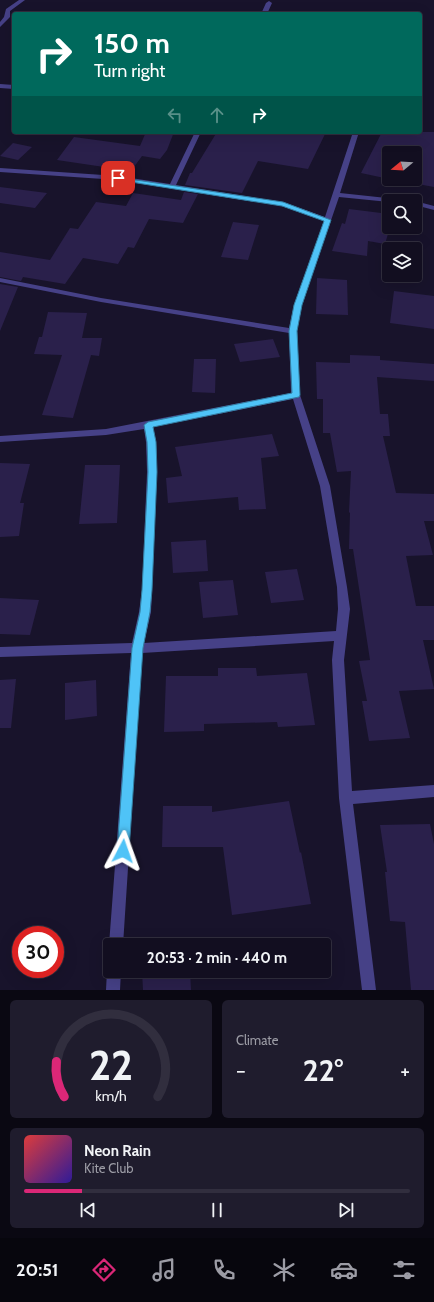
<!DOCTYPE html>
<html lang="en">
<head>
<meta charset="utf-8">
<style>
  body { margin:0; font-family:Cabin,sans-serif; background:#1f1c2d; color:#f1f3f6; height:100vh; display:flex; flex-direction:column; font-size:15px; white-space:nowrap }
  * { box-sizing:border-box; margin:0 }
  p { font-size:13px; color:#9c9ca5 }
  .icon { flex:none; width:22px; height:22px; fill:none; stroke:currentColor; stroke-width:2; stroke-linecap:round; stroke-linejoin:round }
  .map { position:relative; height:990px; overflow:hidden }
  .panel { display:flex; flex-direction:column; gap:10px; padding:10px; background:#0a0812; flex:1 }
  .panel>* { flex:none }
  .banner { position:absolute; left:12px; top:12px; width:410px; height:122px; border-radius:4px; box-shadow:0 4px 16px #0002,0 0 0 1px #312e3e; background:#00695c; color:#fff; overflow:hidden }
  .needle { width:26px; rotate:252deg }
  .fabs { position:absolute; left:382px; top:146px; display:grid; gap:8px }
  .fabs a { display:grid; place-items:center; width:40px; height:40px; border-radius:4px; background:#120e20; box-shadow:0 4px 16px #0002,0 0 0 1px #312e3e; font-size:20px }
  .speed { position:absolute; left:12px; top:926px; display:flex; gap:8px; font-size:20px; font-weight:700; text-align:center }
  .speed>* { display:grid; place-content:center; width:52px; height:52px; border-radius:50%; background:#120e20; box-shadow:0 4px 16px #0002,0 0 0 1px #312e3e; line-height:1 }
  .speed .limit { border:6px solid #d22; background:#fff; color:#111 }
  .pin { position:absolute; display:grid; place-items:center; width:34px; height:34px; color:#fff; margin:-17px; border-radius:8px; box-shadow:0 2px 6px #0006 }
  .me { position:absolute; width:44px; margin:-22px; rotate:4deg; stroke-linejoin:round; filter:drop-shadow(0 0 3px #0008) }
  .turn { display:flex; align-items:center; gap:14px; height:84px; padding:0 16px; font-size:18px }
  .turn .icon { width:52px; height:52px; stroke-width:2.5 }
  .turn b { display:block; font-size:28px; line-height:34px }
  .lanes { display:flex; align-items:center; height:38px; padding:0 16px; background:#0003; justify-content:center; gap:20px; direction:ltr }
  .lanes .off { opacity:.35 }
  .big { font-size:30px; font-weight:800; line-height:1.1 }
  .panel .tile { flex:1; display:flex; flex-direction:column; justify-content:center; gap:6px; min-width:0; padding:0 14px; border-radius:6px; background:#1f1c2d }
  .panel .dial { align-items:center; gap:0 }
  .dial svg { height:104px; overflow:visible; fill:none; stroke:#312e3e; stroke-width:7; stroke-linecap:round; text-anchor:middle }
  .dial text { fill:#f1f3f6; stroke:none }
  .song { display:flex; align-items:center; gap:12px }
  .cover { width:48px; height:48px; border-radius:6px; background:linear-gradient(135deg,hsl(0 70% 55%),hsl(250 70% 35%)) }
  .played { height:4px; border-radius:2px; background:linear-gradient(90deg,#db2777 15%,#312e3e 15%) }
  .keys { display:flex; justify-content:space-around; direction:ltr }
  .heat { display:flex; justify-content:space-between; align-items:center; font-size:22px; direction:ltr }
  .panel .tiles { flex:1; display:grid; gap:10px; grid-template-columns:1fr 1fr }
  .tile:last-child { grid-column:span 2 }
  .trip { position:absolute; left:103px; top:938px; width:228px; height:40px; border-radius:4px; background:#120e20; box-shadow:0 4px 16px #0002,0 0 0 1px #312e3e; font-weight:800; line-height:40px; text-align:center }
  .dock { display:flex; height:64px; justify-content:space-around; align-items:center; background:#07060d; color:#9c9ca5 }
  .dock .icon { width:28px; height:28px }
  .dock .current { color:#db2777 }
  .dock b { font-size:18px; color:#f1f3f6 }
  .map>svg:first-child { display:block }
  .building { fill:#2a204b }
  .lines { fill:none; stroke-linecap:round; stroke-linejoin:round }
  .minor { fill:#464187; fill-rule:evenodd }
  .route { fill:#4fc3f7; stroke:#337fa1 }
</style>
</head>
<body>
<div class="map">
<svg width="434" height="990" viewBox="0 0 434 990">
  <rect width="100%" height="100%" fill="#18132b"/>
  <path class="building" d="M146 132H174L167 150 160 159 142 156 131 171 57 160 74 137 140 146Z
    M217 132H326L308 169 258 161 242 193 185 185 190 173H192Z
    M382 132H434V187L391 179H415V153H389V179L361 173Z
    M13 143 32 147 18 160 0 156Z
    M0 187 47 193 35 208 0 203Z
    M184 192 198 194 183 223 149 219 134 248 128 247 118 264 83 258 65 284 23 277 21 281 0 277V252L50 260 70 228 78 229 96 202 126 206 133 193 181 200Z
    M349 209 389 214 390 227 385 244 368 241 367 256 332 251 342 223 345 224Z
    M233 222 259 225 248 260 221 257Z
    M317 278 347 280 348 315 316 314Z
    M0 284 18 287 0 331Z
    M394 291 434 296V329L390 323Z
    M48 312 87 313 82 338H102L99 356 91 355 73 418 42 415 62 355 34 354 39 337H42Z
    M273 339 280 357 240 362 234 344Z
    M350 355 380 356V360L434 364V381L377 377 380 414H388L390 436H383L396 493 434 494V521H424L433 555 406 556 416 606H434V640H423L434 689 399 691 410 738 369 741 362 701H367L359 661 370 660 353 549H349L350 513 349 512 351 471 337 472 330 433H323V399H317L316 362 350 363Z
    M194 359H216L215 393 192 392Z
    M272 434 279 456 261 458 266 509 239 510 238 497 168 503 166 478 182 476 175 447Z
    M0 463 30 464 20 503H24L19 536 0 537Z
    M85 465H120L117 523 79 524Z
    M206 540 208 571 173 573 171 542Z
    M297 569 304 600 271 603 265 572Z
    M233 580 238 615 203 618 199 582Z
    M0 598 39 600 30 635 0 634Z
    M218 668H256L257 676 307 673 315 725 278 727 277 722 204 724V731L164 732 166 676H218Z
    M16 679 11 728H0V680Z
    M96 680 97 716 65 720V683Z
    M289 801 300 853 301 852 311 904 232 915 223 847H162L163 806H212V812Z
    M430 824 434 844V990H411L405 922 390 921 385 872H387L380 825Z
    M142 971H190L191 990H143Z"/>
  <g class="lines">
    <path class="minor" d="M19 0H25L10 11V17L0 27V22L4 17 6 9Z
      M269 1 272 3 267 14H261L266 3Z
      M0 84 14 85V89L0 88Z
      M195 132H201L176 185 283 202 325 217 353 132H359L340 193 396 199 400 201H389V202L339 197 302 305 297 331 300 395 330 486 347 587 350 609 344 660 352 791 434 785V797L353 804 376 990H362L339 798 332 660 334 641 142 653 123 945H110V948L109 945 131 653 0 657V647L132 643 139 612 142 590 147 472 146 442 144 429 106 435 0 442V436L106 429 291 393 289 333 101 302 0 282V278L101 298 289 328 294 305 324 221 282 206 118 180 0 172V168L118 176 170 184ZM293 399 320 486 337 587 338 609 336 631 144 643 151 612 152 590 157 472 156 442 153 427Z
      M415 201 434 206V210L415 205Z
      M110 965V971H121L120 990H106L107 971Z"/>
  </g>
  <path class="route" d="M116 177 283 202 331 220 302 305 297 331 300 395 299 397 153 427 156 442 157 472 152 590 150 612 143 648 129 851 127 856 123 857 118 856 117 851 132 648 140 612 142 590 148 472 147 442 144 425 148 422 292 393 289 331 294 305 324 221 282 206 118 180H116Z"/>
</svg>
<div class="fabs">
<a><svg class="needle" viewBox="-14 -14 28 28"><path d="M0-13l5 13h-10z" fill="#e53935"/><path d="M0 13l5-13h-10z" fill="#9c9ca5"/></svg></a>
<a><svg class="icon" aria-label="search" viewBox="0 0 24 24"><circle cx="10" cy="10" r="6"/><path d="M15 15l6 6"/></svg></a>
<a><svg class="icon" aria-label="layers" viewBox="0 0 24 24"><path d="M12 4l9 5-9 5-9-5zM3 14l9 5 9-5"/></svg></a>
</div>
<div class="speed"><div class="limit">30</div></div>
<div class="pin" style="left:118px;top:178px;background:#d93025"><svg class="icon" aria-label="arrive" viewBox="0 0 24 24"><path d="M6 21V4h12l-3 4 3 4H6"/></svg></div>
<svg class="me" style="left:123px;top:851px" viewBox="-20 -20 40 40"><path d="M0-17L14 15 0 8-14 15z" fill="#4fc3f7" stroke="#fff" stroke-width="4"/></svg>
<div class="trip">20:53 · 2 min · 440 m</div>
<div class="banner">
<div class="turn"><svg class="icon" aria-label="right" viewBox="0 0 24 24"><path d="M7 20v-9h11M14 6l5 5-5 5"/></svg><div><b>150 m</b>Turn right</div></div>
<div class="lanes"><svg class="icon off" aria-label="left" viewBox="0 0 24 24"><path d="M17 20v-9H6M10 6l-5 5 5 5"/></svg><svg class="icon off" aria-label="ahead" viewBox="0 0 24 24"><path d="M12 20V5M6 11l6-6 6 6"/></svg><svg class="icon" aria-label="right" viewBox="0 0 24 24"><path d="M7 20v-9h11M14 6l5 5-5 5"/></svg></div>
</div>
</div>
<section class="panel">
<div class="tiles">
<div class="tile dial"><svg viewBox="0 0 100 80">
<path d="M14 69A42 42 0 1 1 86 69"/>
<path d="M14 69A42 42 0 0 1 8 42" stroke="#db2777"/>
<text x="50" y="56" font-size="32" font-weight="700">22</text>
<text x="50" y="72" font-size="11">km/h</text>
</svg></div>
<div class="tile"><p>Climate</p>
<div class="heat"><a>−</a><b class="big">22°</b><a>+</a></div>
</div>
<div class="tile">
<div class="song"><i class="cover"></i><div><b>Neon Rain</b><p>Kite Club</p></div></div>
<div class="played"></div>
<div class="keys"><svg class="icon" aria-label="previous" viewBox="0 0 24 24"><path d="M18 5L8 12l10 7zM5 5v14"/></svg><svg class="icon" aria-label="pause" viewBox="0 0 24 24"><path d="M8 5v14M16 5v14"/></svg><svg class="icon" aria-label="next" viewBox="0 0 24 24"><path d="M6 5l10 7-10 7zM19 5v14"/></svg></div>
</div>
</div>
</section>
<nav class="dock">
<b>20:51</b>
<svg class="icon current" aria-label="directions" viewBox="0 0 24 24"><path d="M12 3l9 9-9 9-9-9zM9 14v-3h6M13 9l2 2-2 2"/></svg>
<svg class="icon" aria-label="music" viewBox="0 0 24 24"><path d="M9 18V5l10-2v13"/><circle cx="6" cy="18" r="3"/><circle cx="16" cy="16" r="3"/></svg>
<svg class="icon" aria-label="phone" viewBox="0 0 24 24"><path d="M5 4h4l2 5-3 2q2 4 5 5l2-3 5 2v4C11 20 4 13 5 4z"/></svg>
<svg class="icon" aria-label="climate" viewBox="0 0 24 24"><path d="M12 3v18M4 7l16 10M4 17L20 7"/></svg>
<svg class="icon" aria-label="car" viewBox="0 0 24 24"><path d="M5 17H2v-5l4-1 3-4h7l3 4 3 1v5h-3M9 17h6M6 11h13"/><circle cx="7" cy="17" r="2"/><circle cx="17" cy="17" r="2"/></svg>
<svg class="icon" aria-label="filters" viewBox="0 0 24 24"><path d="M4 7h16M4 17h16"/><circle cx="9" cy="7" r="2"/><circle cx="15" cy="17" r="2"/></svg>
</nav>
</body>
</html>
